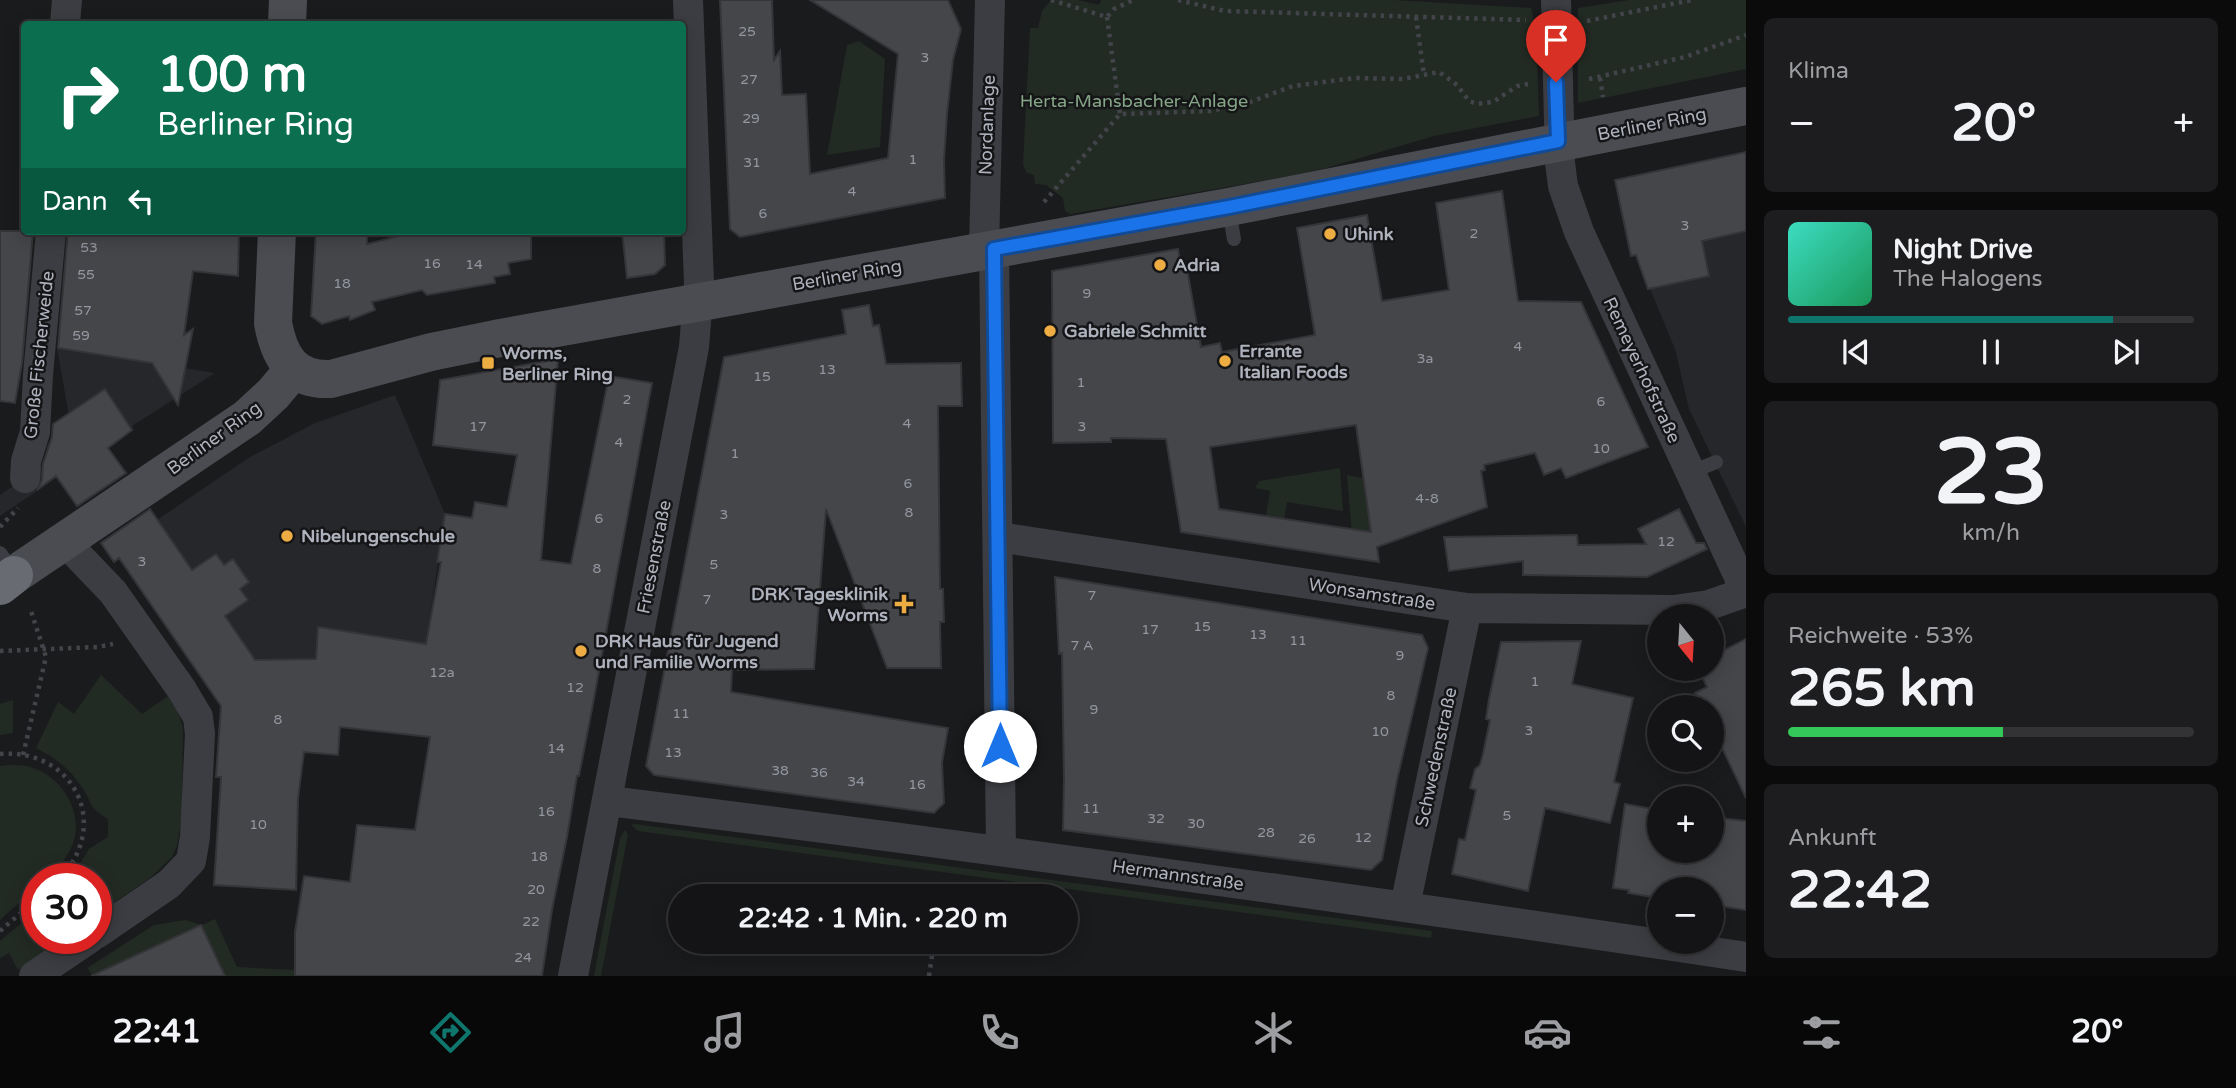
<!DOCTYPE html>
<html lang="de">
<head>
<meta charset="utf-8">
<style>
  body { margin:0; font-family:"Varela Round",sans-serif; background:#1d1d1f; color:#f1f3f6; height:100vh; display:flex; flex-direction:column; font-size:26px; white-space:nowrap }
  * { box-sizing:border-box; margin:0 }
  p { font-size:23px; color:#9d9ea1 }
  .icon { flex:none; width:38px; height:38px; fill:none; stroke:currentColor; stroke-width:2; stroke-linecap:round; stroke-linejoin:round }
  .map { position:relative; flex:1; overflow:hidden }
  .side { display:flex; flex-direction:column; gap:18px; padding:18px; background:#0b0b0c; width:490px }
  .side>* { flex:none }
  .banner { position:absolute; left:21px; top:21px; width:665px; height:214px; border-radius:7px; box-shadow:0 4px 18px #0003,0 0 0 2px #333335; background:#0b6e4f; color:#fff; overflow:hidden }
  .needle { width:46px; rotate:162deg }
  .controls { position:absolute; left:1647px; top:604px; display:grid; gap:14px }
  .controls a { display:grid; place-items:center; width:77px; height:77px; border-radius:50%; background:#141416; box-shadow:0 4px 18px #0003,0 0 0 2px #333335; font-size:35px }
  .speed { position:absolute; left:21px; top:863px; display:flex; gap:14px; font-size:35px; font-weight:700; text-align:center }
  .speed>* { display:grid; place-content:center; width:91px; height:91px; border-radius:50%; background:#141416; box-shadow:0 4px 18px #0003,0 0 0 2px #333335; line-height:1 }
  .speed .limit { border:10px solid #d22; background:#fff; color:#111 }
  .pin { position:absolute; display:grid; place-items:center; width:60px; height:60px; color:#fff; margin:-72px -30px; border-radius:50% 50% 50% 0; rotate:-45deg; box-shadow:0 0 7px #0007 }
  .pin .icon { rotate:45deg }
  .me { position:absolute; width:77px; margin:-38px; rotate:0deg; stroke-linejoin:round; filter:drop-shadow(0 0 5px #0008) }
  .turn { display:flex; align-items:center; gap:24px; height:147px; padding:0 21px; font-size:32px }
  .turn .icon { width:91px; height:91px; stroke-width:2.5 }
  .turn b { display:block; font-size:49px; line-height:60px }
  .then { display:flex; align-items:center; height:66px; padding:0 21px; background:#0003; gap:14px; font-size:26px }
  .big { font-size:52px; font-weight:700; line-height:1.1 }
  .side .card { flex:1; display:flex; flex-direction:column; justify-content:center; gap:10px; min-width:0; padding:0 24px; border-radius:10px; background:#1d1d1f }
  .side .dial { align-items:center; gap:0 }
  .dial b { font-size:91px; line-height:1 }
  .song { display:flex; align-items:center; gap:21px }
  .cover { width:84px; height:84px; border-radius:10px; background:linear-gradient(135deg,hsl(170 70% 55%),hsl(150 70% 35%)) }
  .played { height:7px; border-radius:4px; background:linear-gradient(90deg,#0f766e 80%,#333335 80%) }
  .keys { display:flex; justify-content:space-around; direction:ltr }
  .heat { display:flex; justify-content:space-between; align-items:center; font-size:38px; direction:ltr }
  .charge { height:10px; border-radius:5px; background:linear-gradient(90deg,#34c759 53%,#333335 0) }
  .trip { position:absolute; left:668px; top:884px; width:410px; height:70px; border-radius:35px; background:#141416; box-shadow:0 4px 18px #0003,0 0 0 2px #333335; font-weight:700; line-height:70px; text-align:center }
  .tabs { display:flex; height:112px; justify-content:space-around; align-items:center; background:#080809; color:#9d9ea1 }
  .tabs .icon { width:49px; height:49px }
  .tabs .active { color:#0f766e }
  .tabs b { font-size:32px; color:#f1f3f6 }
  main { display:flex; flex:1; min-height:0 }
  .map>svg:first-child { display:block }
  .built { fill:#26272a }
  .green { fill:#222b23 }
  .building { fill:#45464a; stroke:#353539; stroke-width:2; fill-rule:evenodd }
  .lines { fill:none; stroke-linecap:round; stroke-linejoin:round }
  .path { stroke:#424449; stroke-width:4.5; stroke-dasharray:3.5 5; stroke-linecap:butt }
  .lane { stroke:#3c3d42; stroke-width:14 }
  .street { stroke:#3c3d42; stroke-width:30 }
  .secondary { stroke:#4a4c52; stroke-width:38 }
  .highway { stroke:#686b72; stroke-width:38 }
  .route-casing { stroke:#114b97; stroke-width:18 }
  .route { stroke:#1a73e8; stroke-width:12 }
  .poi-dot { fill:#edad42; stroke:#151518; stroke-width:2.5 }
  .labels { text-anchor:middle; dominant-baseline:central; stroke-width:5; stroke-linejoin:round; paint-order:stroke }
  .number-label { font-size:14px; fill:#9497a0 }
  .park-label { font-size:18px; fill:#85a686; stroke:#151518 }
  .street-label { font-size:18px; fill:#aeb2bc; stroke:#151518 }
  .poi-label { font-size:18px; font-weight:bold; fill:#aeb2bc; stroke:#151518; text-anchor:start }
</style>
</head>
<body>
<main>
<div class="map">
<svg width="1746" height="976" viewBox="0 0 1746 976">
  <rect width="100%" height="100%" fill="#1a1b1d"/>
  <path class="built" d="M1746 152V527L1689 409 1675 349 1636 255 1631 256 1615 180Z
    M57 348 215 373 132 426 133 429 124 436 120 435 0 516V495L54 458 46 446 67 431 69 416Z
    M395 395 445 514 426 644 318 627 316 660 256 661 120 559 114 562 108 553 250 457 315 423Z"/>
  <path class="green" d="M1051 0H1078L1099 5 1101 0H1394L1531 8 1536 30 1539 116 1434 136 1323 169 1285 177 1070 214 1065 211 1063 198 1046 185 1035 184 1034 175 1027 173 1023 165 1030 28H1038L1042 11Z
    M1629 0H1746V69L1578 103V8Z
    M859 41 885 59 880 147 827 155 847 45Z
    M1340 468 1343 511 1287 502 1284 519 1266 516 1270 491 1255 488 1259 481Z
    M1347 475 1366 479 1375 538 1352 535Z
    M101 675 142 714 168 696 178 711 183 728 182 816 177 846 172 857 150 878 96 915V878H71L89 849 108 837V819C87 806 95 807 83 789 71 770 56 758 36 748L58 702 74 714Z
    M13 700V733L0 735V704Z
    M0 766C10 765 23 764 33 768 62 777 84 813 73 843 68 857 58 869 47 878H37V887L0 920Z
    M635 824 1432 931 1431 938 638 831 631 825Z
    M625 830 628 834 601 976H594L620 838Z
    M37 910V938H64L18 970 9 953 0 958V941Z
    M215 919 237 967 295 970V976H225L201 925 93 976 87 968 154 925 185 920 202 925Z"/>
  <path class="building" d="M720 0H772L774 60 780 51 782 95 806 94 810 174 888 158 898 54 810 0H948L961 29 953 60 947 114 944 160 945 198 740 237 730 229Z
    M1746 152V231L1702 241 1709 276 1648 289 1636 255 1631 256 1615 180Z
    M1502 191 1518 301 1581 302 1648 447 1566 478 1561 468 1544 475 1535 453 1484 465 1485 470 1481 471 1487 507 1377 547 1379 562 1181 532 1166 439 1111 438V442L1053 443 1052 271 1178 249 1182 270 1187 269 1201 347 1220 343 1222 352 1315 335 1297 228 1367 215 1382 301 1449 290 1436 203ZM1356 425 1371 532 1219 509 1210 447Z
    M0 231H33L22 363 15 403 0 401Z
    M68 231H239L238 276 193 271 184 335 193 329 178 405 152 363 58 348Z
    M316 231H367V244L419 231H531V259L508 263 510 274 494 277 495 283 427 295 422 290 372 302 375 310 350 320 349 316 322 324 311 316Z
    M622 231H664L665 265 655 274 627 278Z
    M869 305 873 326 879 325 886 364 961 363 962 406H938L940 589H943L944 622H940L941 668H887L826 509 814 669 732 670 731 692 948 728 942 763 944 803 934 813 654 775 646 766 724 357 846 334 842 310Z
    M558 359 541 560 571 564 609 376 652 383 592 709 579 776H577L567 837 552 910 542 976H295V932L304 876 350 882 357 825 415 830 430 737 340 727 338 755 304 752 298 798 296 890 214 885 221 777H216L221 706 119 558 114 562 101 543 150 509 192 570 216 554 224 565 233 559 249 582 240 589 248 600 225 616 255 660 316 659 318 627 426 644 441 562H437L445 514 472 518 475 502 507 507 517 455 433 445 440 380Z
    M105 389 132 430 108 448 126 473 77 506 56 476 37 490 42 480 43 464 52 437 53 424Z
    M1679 509 1696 543H1704L1707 549 1647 577 1523 575V561L1449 571 1444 537 1577 535 1578 545 1646 544 1638 529Z
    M1055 577 1422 635 1428 648 1397 780 1382 860 1371 870 1063 830 1064 779 1062 653 1059 654Z
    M1746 639V798L1712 727V707H1702L1695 693 1707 687 1698 668H1712V656Z
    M1581 641 1572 684 1633 698 1614 782 1620 784 1610 823 1545 808 1528 891 1452 874 1459 839 1465 840 1476 790 1470 788 1475 769 1480 765 1483 754 1490 720 1486 719 1489 699 1501 642Z
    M1625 804 1659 810V850H1712V817L1746 821V910L1712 905V889H1659V898L1628 893 1629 890 1613 888Z
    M201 925 225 976H91Z"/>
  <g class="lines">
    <path class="path" d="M1051 0 1107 17 1114 9 1133 0
      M1178 0 1225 11 1526 20
      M1107 17 1120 114
      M1416 17 1424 75
      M1587 21 1692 0
      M1600 78 1603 97
      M1589 79 1685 57 1746 35
      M1044 202 1120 114 1211 111 1250 102 1293 86 1355 78 1403 79 1439 72 1457 85 1469 101 1477 104 1493 102 1517 86 1528 84
      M0 527 18 508
      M0 651 97 647 113 644
      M0 754C73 748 112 824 60 878
      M23 755 46 657 30 608
      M940 896 942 879
      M0 931 37 899
      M929 976 934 942"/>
    <path class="lane" d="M1229 210 1234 239
      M1689 473 1716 462
      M0 553 14 574"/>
    <path class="street" d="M1556 0 1560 163 1563 186 1579 232 1746 592
      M65 24 67 0
      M994 249 1001 850
      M984 250 990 0
      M25 478 26 461 35 432 38 375 51 231
      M998 537 1467 608 1674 610 1709 605 1746 592
      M65 542 113 592 182 690 198 717 200 734 195 837 191 861 169 884 96 934
      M609 801C989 848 1367 900 1746 957
      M1405 906 1467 608
      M34 976 90 938
      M573 976 694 347 699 283 688 0"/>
    <path class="secondary" d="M287 24 288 0
      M277 231 273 323C279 356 292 381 331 379L431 352 495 339 1229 207 1746 106
      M14 575 247 418 273 394 294 369"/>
    <path class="highway" d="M0 586 14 575"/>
  </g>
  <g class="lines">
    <g class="route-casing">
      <path id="route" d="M1000 746 994 249 1229 207 1558 141 1556 82"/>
    </g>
    <use href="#route" class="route"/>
  </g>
  <g class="poi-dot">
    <circle cx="1330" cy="234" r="7"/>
    <circle cx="1160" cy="265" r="7"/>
    <circle cx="1050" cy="331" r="7"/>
    <circle cx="1225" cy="361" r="7"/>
    <rect x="481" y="356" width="14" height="14" rx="3.5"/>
    <circle cx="287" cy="536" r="7"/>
    <path d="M900.5 593.5h7v7h7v7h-7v7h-7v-7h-7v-7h7z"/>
    <circle cx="581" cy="651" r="7"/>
  </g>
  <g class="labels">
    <g class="number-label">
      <text x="747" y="31">25</text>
      <text x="925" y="57">3</text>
      <text x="749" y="79">27</text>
      <text x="751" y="118">29</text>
      <text x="913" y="159">1</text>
      <text x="752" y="162">31</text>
      <text x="852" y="191">4</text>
      <text x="763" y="213">6</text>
      <text x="1685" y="225">3</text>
      <text x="1474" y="233">2</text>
      <text x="89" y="247">53</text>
      <text x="432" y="263">16</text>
      <text x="474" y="264">14</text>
      <text x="86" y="274">55</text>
      <text x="342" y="283">18</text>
      <text x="1087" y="293">9</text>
      <text x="83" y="310">57</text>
      <text x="81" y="335">59</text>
      <text x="1518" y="346">4</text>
      <text x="1425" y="358">3a</text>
      <text x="827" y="369">13</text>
      <text x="762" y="376">15</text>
      <text x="1081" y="382">1</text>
      <text x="627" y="399">2</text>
      <text x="1601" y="401">6</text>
      <text x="907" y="423">4</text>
      <text x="478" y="426">17</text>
      <text x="1082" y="426">3</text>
      <text x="619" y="442">4</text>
      <text x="1601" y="448">10</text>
      <text x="735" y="453">1</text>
      <text x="908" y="483">6</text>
      <text x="1427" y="498">4-8</text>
      <text x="909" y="512">8</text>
      <text x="724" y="514">3</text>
      <text x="599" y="518">6</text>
      <text x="1666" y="541">12</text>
      <text x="142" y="561">3</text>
      <text x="714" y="564">5</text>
      <text x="597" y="568">8</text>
      <text x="1092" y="595">7</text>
      <text x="707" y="599">7</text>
      <text x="1202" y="626">15</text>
      <text x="1150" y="629">17</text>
      <text x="1258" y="634">13</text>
      <text x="1298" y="640">11</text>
      <text x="1082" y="645">7 A</text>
      <text x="1400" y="655">9</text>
      <text x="442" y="672">12a</text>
      <text x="1535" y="681">1</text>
      <text x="575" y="687">12</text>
      <text x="1391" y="695">8</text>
      <text x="1094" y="709">9</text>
      <text x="681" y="713">11</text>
      <text x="278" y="719">8</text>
      <text x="1529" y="730">3</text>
      <text x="1380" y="731">10</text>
      <text x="556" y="748">14</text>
      <text x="673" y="752">13</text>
      <text x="780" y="770">38</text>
      <text x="819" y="772">36</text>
      <text x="856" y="781">34</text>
      <text x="917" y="784">16</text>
      <text x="1091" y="808">11</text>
      <text x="546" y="811">16</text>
      <text x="1507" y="815">5</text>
      <text x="1156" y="818">32</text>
      <text x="1196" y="823">30</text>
      <text x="258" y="824">10</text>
      <text x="1266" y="832">28</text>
      <text x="1363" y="837">12</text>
      <text x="1307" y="838">26</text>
      <text x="539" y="856">18</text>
      <text x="536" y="889">20</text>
      <text x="531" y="921">22</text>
      <text x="523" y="957">24</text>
    </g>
    <g class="park-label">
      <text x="1134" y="101">Herta-Mansbacher-Anlage</text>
    </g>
    <g class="street-label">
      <text transform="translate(1652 124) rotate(-11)">Berliner Ring</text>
      <text transform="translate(987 125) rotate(-88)">Nordanlage</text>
      <text transform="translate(847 275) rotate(-10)">Berliner Ring</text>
      <text transform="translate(39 355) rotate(-84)">Große Fischerweide</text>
      <text transform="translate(1642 370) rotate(65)">Remeyerhofstraße</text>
      <text transform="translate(214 438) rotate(-36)">Berliner Ring</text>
      <text transform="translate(654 557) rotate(-79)">Friesenstraße</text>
      <text transform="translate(1372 594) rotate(9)">Wonsamstraße</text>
      <text transform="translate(1436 757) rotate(-78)">Schwedenstraße</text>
      <text transform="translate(1178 875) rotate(8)">Hermannstraße</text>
    </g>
    <g class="poi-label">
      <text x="1344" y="234">Uhink</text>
      <text x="1174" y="265">Adria</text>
      <text x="1064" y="331">Gabriele Schmitt</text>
      <text x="1239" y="351">Errante<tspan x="1239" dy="21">Italian Foods</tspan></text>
      <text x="502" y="353">Worms,<tspan x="502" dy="21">Berliner Ring</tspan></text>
      <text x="301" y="536">Nibelungenschule</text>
      <text x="888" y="594" text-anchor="end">DRK Tagesklinik<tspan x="888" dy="21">Worms</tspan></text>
      <text x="595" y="641">DRK Haus für Jugend<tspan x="595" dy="21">und Familie Worms</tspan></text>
    </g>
  </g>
</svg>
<div class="controls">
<a><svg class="needle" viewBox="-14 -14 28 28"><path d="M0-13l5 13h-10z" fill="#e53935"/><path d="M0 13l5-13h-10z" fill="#9d9ea1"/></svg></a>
<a><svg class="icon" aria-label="search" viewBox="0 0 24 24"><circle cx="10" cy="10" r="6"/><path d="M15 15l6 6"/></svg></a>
<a>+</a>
<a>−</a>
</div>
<div class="speed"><div class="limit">30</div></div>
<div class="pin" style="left:1556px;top:82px;background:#d93025"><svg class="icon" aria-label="arrive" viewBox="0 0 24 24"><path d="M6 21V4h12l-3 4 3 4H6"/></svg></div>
<svg class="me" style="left:1000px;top:746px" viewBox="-20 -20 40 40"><circle r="19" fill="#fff"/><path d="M0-13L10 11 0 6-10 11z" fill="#1a73e8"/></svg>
<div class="trip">22:42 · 1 Min. · 220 m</div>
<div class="banner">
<div class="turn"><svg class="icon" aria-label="right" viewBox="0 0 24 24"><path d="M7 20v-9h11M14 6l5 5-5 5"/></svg><div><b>100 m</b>Berliner Ring</div></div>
<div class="then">Dann<svg class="icon" aria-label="left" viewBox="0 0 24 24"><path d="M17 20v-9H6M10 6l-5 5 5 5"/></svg></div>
</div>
</div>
<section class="side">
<div class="card"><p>Klima</p>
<div class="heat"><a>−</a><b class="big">20°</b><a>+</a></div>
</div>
<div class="card">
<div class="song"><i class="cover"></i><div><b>Night Drive</b><p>The Halogens</p></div></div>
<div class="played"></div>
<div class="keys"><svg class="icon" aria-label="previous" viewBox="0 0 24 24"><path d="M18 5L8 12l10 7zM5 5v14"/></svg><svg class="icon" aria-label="pause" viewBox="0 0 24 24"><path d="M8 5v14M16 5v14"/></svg><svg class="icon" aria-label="next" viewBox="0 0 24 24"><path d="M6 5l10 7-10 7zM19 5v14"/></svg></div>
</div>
<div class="card dial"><b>23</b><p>km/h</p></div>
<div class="card"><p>Reichweite · 53%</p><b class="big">265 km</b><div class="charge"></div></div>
<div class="card"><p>Ankunft</p><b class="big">22:42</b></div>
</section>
</main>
<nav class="tabs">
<b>22:41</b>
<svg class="icon active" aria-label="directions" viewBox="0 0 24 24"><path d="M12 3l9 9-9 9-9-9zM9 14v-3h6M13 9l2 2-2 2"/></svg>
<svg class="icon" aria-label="music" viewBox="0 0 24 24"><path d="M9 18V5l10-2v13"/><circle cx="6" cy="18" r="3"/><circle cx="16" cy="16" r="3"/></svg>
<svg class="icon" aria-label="phone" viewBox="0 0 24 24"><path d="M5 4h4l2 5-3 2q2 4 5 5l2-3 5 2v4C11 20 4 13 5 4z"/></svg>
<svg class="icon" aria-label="climate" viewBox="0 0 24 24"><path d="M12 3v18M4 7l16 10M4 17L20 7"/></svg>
<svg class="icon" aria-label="car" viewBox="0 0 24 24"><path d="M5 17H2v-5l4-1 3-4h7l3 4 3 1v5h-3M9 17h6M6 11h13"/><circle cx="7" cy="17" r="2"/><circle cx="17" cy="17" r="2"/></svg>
<svg class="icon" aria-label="filters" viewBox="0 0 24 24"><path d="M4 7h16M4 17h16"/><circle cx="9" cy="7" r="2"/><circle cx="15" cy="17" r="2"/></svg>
<b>20°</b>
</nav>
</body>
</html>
